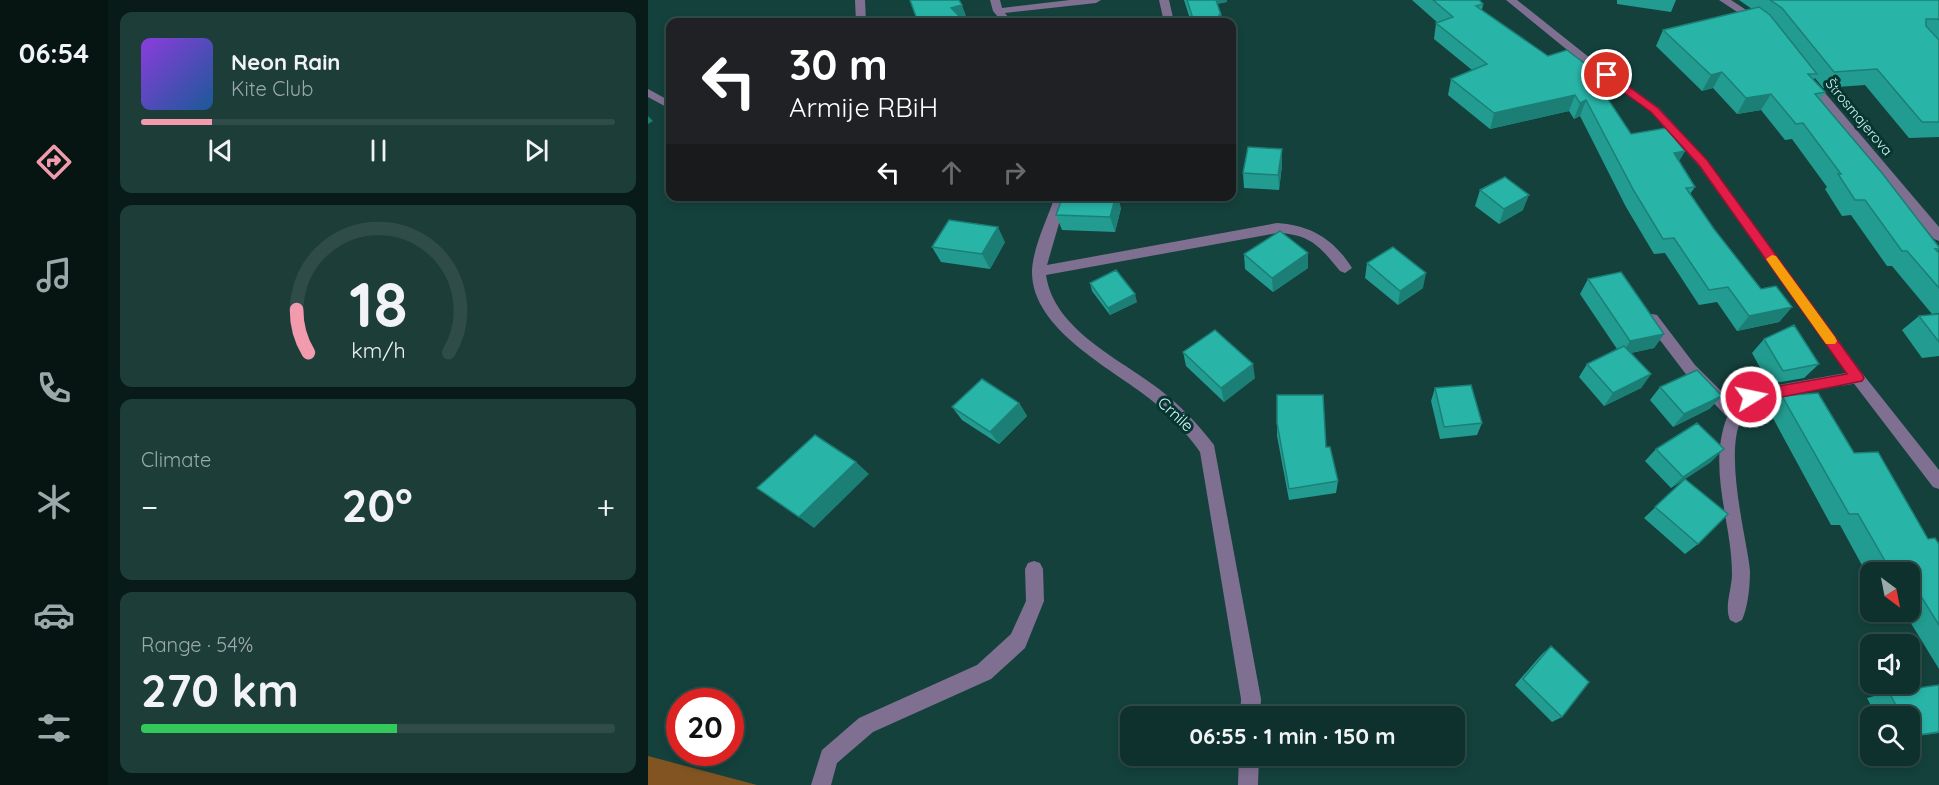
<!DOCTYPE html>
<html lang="en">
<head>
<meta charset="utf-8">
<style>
  body { margin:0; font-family:Quicksand,sans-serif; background:#1d3d39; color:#f1f3f6; height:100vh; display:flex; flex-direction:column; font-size:22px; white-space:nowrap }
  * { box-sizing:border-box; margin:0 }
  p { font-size:20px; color:#9ba9aa }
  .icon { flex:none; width:33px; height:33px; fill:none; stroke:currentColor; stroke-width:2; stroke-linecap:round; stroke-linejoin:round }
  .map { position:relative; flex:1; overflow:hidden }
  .sheet { display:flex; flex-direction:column; gap:12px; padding:12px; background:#081b19; width:540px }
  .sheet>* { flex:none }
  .guide { position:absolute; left:18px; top:18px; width:570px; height:183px; border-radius:12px; box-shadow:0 3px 9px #0003,0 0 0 2px #2f4c49; background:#202124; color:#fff; overflow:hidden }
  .needle { width:39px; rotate:148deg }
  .controls { position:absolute; left:1212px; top:562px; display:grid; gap:12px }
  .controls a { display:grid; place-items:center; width:60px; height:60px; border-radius:12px; background:#0f312d; box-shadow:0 3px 9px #0003,0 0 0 2px #2f4c49; font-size:30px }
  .speed { position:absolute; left:18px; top:688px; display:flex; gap:12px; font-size:30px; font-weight:700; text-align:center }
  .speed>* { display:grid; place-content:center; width:78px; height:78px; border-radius:50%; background:#0f312d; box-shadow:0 3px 9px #0003,0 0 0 2px #2f4c49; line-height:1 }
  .speed .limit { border:9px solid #d22; background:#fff; color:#111 }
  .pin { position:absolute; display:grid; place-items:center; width:51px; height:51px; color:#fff; margin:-26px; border:3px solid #fff; border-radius:50%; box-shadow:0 2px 6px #0007 }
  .me { position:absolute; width:66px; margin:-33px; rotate:80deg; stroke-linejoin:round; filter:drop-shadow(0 0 4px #0008) }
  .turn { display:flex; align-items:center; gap:21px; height:126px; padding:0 24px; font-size:27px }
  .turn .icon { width:78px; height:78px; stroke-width:2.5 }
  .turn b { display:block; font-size:42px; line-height:51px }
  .lanes { display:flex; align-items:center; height:57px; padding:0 24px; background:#0003; justify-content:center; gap:30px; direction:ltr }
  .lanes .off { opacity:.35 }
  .big { font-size:45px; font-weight:700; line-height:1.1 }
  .sheet .tile { flex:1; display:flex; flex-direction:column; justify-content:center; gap:9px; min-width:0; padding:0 21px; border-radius:12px; background:#1d3d39 }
  .sheet .dial { align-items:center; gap:0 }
  .dial svg { height:156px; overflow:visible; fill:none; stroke:#2f4c49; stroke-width:7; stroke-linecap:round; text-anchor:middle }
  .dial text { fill:#f1f3f6; stroke:none }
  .song { display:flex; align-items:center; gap:18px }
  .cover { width:72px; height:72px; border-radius:9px; background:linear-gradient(135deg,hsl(270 70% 55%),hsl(210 70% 35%)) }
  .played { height:6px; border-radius:3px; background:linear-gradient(90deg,#f29aae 15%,#2f4c49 15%) }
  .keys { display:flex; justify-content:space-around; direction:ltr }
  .heat { display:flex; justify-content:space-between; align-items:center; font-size:33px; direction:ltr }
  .charge { height:9px; border-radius:4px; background:linear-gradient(90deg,#34c759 54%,#2f4c49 0) }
  .trip { position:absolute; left:472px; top:706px; width:345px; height:60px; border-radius:12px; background:#0f312d; box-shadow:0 3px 9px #0003,0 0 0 2px #2f4c49; font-weight:700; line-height:60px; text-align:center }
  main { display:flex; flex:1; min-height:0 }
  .menu { display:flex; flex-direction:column; width:108px; justify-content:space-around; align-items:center; background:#061412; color:#9ba9aa }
  .menu .icon { width:42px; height:42px }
  .menu .selected { color:#f29aae }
  .menu b { font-size:27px; color:#f1f3f6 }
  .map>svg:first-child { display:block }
  .green { fill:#825422 }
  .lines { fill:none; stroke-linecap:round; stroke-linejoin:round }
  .lane { fill:#7f7091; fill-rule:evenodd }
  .street { fill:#7f7091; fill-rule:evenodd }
  .wall { fill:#229c90 }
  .shaded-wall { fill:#1c7f76 }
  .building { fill:#28b5a8; stroke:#1c7f76; stroke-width:1.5 }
  .route { fill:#e11d48; stroke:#92132f; stroke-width:1.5 }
  .slow { fill:#f59e0b }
  .labels { text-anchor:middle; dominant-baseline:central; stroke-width:6; stroke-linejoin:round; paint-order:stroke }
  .far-street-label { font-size:14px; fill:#d2f9f3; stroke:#073632 }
  .street-label { font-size:16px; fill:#d2f9f3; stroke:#073632 }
</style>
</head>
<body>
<main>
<nav class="menu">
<b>06:54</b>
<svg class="icon selected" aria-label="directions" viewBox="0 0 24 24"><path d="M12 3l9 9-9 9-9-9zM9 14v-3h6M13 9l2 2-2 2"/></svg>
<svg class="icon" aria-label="music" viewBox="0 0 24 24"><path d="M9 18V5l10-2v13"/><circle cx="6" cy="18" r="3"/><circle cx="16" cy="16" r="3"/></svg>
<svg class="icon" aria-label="phone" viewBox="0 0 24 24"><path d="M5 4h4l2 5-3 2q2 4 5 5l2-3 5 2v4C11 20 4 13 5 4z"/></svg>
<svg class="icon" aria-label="climate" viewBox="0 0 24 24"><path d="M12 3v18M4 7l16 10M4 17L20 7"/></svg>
<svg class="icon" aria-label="car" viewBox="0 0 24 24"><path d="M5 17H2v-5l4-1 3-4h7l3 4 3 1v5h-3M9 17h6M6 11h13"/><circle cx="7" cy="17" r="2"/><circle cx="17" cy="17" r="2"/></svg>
<svg class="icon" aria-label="filters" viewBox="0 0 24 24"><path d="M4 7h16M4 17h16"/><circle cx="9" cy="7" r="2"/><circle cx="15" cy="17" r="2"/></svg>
</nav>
<section class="sheet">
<div class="tile">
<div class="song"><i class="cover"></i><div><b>Neon Rain</b><p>Kite Club</p></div></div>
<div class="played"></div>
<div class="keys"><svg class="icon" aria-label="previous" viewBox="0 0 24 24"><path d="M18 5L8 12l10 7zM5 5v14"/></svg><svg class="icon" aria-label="pause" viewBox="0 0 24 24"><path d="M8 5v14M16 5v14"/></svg><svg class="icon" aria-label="next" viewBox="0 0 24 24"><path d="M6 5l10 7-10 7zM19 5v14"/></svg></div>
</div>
<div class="tile dial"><svg viewBox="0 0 100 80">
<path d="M14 69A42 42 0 1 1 86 69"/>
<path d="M14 69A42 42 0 0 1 8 47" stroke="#f29aae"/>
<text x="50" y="56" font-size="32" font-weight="700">18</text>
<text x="50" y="72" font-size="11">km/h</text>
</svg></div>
<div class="tile"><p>Climate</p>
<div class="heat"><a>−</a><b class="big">20°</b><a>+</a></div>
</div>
<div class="tile"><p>Range · 54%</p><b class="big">270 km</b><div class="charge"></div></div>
</section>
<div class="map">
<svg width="1291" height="785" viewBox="0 0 1291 785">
  <rect width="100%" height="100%" fill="#14413c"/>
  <path class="green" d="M0 756 109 785H0Z"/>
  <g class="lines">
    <path class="lane" d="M1004 314 1009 315 1047 365 1087 405 1097 394 1108 389 1209 371 1214 373 1216 377 1214 381 1209 383C1181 389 1135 391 1110 401 1065 420 1099 535 1102 571 1102 586 1100 607 1094 620L1088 623 1082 620C1076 606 1084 589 1084 574 1084 521 1059 470 1079 417L1037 373 999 323 997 319Z"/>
    <path class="street" d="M207 0H217L218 22H208Z
      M342 0H352L354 8 422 0H453L448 3 357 13 364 22H354L345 11Z
      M511 0H521L526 22H516Z
      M858 0H869L947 62 1011 108 1059 160 1214 373 1291 470V489L1285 487 1204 381 1051 166 1003 112 939 66Z
      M1071 0H1083L1115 21 1106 23Z
      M1162 79 1166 80 1291 227V241L1286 239 1158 84 1157 82Z
      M0 89 22 101V109L0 97Z
      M407 196H419L399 265 629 223C662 225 686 239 704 268L697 273 692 271C672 247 663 234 629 233L398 275C406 330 471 358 511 389 532 405 550 424 566 445L613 699 612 717H592L593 699 552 452C538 432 521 414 502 399 463 368 383 329 384 271 385 247 399 220 407 196Z
      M386 561 392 563 395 569 396 601 377 648 343 679 225 732 189 763 183 785H163L174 750 211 718 329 665 363 634 378 601 377 569 380 563Z
      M591 756H611L610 785H590Z"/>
  </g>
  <path class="wall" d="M536 0H579V2L569 4 573 15 574 22H543Z
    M764 0H831L835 4 834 10 983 134 1037 151 1031 161 1047 187 1042 194 1066 229 1113 289 1144 307 1131 322 1089 331 1069 302 1051 305 1017 253 1006 254 978 207 932 116 926 119 921 111 842 129 800 95 803 79 824 70 786 39 788 23H790Z
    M969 0H1028L1023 12 969 4Z
    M1091 0H1291V137L1261 138 1217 85 1175 88 1167 78 1165 80 1177 92 1172 100 1291 247V250L1290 251 1291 253V313L1284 314 1244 266H1239L1203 215 1194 216 1177 189 1179 187 1144 139 1137 140 1113 110 1089 114 1065 88 1054 91 1008 46 1015 30 1104 9Z
    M634 149V165L631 190 596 188 595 173Z
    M832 190 875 210 851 224 827 206Z
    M473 208 467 232 414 230 408 215Z
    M357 242 342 269 293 262 284 247Z
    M660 253V268L625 292 597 269 596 254Z
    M719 263 775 288 750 305 717 278Z
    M940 279 1016 334 1006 348 983 353 1003 374 993 388 956 406 931 377 939 364 969 349 932 294Z
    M442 283 489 302 462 315 444 291Z
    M1291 314V356L1274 358 1254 330 1271 316Z
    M1116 339 1171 364 1156 378 1121 384 1104 353Z
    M535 352 607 378 576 402 538 366Z
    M1012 387 1074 396 1061 409 1025 427 1002 400Z
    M787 388 834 423 829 435 792 439 783 401Z
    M629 395 678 447 690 481 688 493 641 500 629 436Z
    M1134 396 1206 453 1280 539 1291 544V669L1256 612H1262V573H1222V580L1192 525H1183L1120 409Z
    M371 403 379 416 351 444 314 420 304 407Z
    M1008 449 1063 462 1037 479 1050 544 1037 554 996 518 1037 479 1023 488 997 461Z
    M903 646 914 717 904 722 867 685 894 654Z
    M1291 685V733L1262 737V717H1229L1219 698 1241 692Z"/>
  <path class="shaded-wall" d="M565 0H579V2L565 4Z
    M314 5 320 21 316 22 303 8Z
    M1074 72 1065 88 1054 91 1063 75Z
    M1123 94 1113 110 1089 114 1098 98Z
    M927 95 921 111 842 129 846 113Z
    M938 100 932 116 926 119 932 103Z
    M0 116 5 121 0 124Z
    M634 149V165L631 190 630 175Z
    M1037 151 1028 166 1026 153Z
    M881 195 875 210 851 224 856 209Z
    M468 196H470L473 208 467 232 462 217Z
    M350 227 357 242 342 269 334 254Z
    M660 253V268L625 292 624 278Z
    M778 273 775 288 750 305 752 291Z
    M487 294 489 302 462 315 460 308Z
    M1144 307 1131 322 1089 331 1101 316Z
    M1016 334 1006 348 973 355 982 341Z
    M605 364 607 378 576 402 573 388Z
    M1003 374 993 388 956 406 965 393Z
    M1074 396 1061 409 1025 427 1036 414Z
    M371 403 379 416 351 444 342 432Z
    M1076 449 1063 462 1023 488 1035 477Z
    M208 462 221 474 166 528 151 517Z"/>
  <path class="building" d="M262 0H311L314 5 303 8 317 22H270Z
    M539 0H568L573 15H571L574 22H546Z
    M785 0H831L835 4 828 6 900 56 919 50 936 63 983 134 1018 128 1037 151 1026 153 1047 187 1038 188 1066 229 1113 289 1128 286 1144 307 1101 316 1080 287 1061 290 1026 238 1015 239 986 191 938 100 932 103 927 95 846 113 803 79 839 64 788 23 805 17Z
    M1122 0H1291V20L1290 19H1278V26L1291 40V122H1274L1229 69 1186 72 1134 8Z
    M1111 7 1122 15 1169 74H1160L1177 92 1167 94 1234 173 1291 247V249H1287L1291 253V288L1259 251H1254L1217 200H1207L1190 174H1193L1155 123 1148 124 1123 94 1098 98 1074 72 1063 75 1015 30Z
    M191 17 193 22H170Z
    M600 147 634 149 630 175 595 173Z
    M857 177 881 195 856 209 832 190Z
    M415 196H468L462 217 408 215Z
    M301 220 350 227 334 254 284 247Z
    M632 231 660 253 624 278 596 254Z
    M745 247 778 273 752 291 719 263Z
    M468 270 487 294 460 308 442 283Z
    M973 272 1016 334 982 341 940 279Z
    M1291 314V342L1271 316Z
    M1146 325 1171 364 1135 371 1116 339Z
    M567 330 605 364 573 388 535 352Z
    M976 346 1003 374 965 393 939 364Z
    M1049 370 1074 396 1036 414 1012 387Z
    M334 379 371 403 342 432 304 407Z
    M823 385 834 423 796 427 787 388Z
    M1170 393 1206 453 1230 452 1280 539 1287 538 1291 544V625L1266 585 1262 586V573H1244L1210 514H1201L1134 396Z
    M629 395H675L678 447H682L690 481 641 489 629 423Z
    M1049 423 1076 449 1035 477 1008 449Z
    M167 435 208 462 151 517 109 488Z
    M1037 479 1080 514 1050 544 1007 507Z
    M903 646 941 682 914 717 875 679Z
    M1291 685V732L1264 736 1262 730V717H1254L1241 692Z"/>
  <path class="route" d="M956 73H962L1010 108 1059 160 1214 374 1216 378 1214 381 1103 403 1098 401 1096 397 1098 393 1103 391 1199 374 1051 165 1003 112 956 78Z"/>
  <path class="slow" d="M1124 255 1128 256 1187 337 1189 341 1187 344H1178L1120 262 1118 259Z"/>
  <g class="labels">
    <g class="far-street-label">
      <text transform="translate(1211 117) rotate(50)">Štrosmajerova</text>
    </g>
    <g class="street-label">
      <text transform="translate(528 414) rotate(43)">Crnile</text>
    </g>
  </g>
</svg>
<div class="controls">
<a><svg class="needle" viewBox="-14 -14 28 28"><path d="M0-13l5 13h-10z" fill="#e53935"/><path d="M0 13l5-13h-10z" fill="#9ba9aa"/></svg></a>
<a><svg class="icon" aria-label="sound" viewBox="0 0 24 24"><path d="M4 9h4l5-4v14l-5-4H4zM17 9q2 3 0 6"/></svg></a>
<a><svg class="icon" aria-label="search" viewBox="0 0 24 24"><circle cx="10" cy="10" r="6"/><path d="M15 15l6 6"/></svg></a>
</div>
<div class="speed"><div class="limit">20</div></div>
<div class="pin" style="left:959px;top:75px;background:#d93025"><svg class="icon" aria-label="arrive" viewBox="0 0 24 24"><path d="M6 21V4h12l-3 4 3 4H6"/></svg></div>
<svg class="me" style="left:1103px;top:397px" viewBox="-20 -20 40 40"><circle r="17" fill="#e11d48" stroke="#fff" stroke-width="3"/><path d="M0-11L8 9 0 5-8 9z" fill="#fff"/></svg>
<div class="trip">06:55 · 1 min · 150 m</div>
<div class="guide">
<div class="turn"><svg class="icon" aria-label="left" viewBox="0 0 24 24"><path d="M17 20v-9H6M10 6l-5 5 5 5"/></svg><div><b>30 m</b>Armije RBiH</div></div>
<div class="lanes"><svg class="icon" aria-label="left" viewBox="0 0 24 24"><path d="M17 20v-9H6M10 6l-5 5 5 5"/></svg><svg class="icon off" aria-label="ahead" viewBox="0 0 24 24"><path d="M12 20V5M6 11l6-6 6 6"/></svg><svg class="icon off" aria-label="right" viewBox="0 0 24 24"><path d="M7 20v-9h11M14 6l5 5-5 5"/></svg></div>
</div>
</div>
</main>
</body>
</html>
